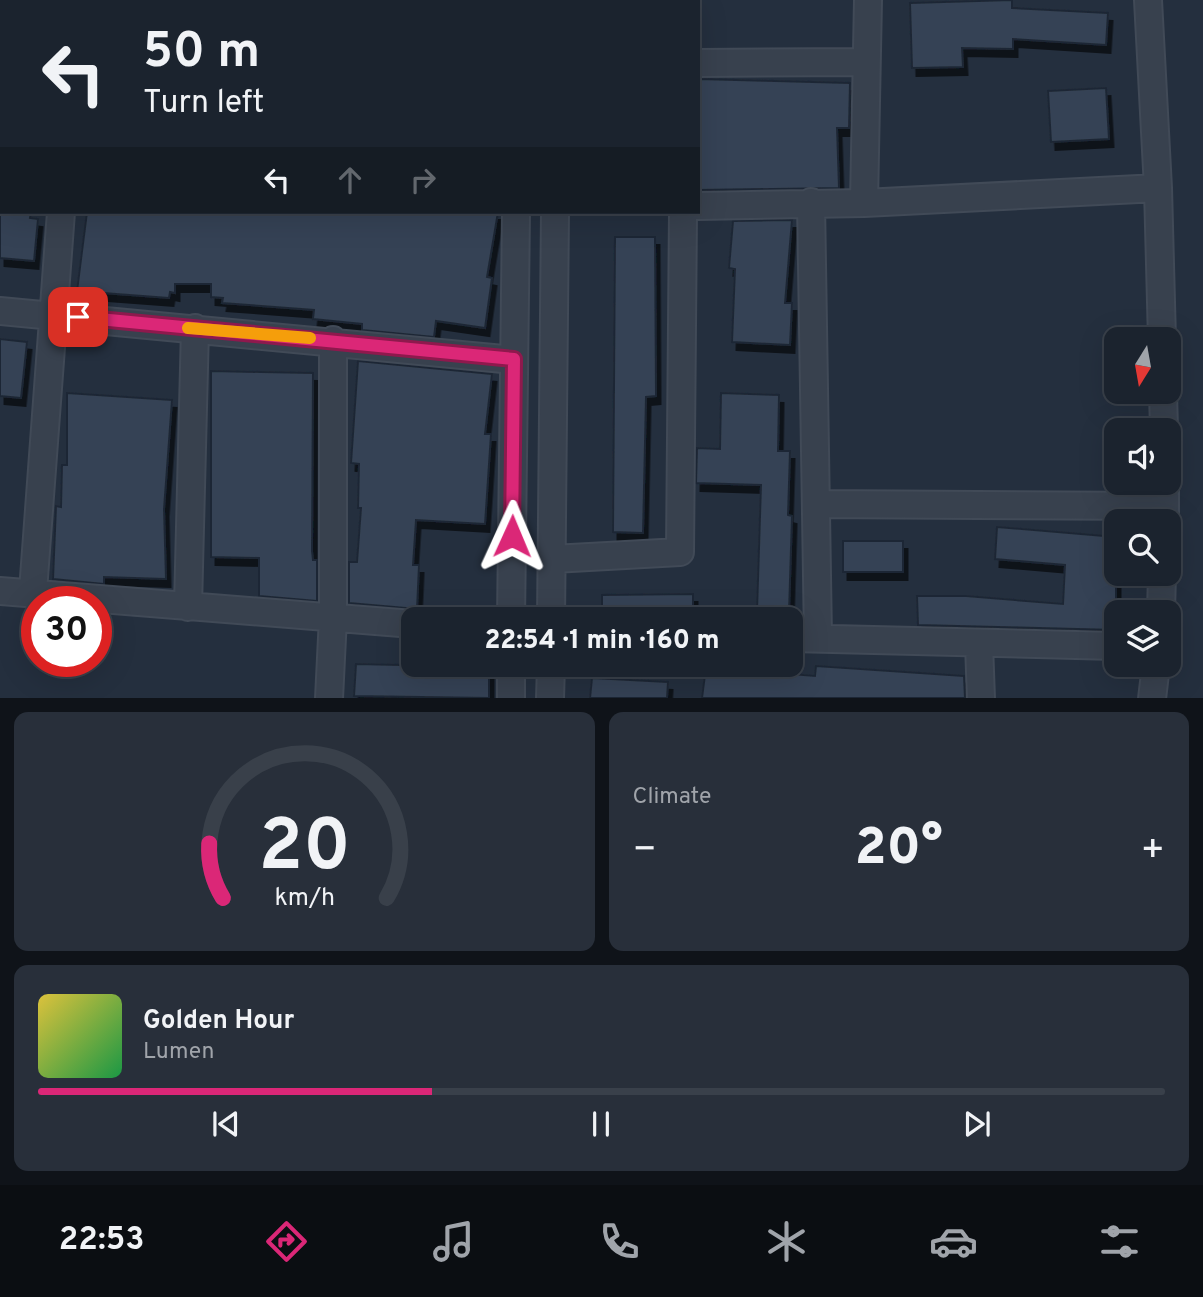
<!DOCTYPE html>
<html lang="en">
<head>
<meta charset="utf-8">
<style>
  body { margin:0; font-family:Overpass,sans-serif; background:#282f3a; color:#f1f3f6; height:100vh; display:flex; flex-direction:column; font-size:26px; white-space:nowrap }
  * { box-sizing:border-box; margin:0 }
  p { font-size:23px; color:#a0a4aa }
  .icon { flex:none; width:38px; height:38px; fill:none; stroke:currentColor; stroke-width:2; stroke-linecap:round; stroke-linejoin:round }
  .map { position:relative; height:698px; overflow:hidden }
  .sheet { display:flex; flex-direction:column; gap:14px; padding:14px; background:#0f1319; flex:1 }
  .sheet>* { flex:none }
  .banner { position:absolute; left:0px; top:0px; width:700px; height:214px; box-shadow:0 7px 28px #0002,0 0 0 2px #39404a; background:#1b232e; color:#f1f3f6; overflow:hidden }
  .needle { width:46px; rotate:191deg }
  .buttons { position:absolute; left:1104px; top:327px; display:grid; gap:14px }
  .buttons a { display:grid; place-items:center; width:77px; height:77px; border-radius:14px; background:#1b232e; box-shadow:0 7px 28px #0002,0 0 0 2px #39404a; font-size:35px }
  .speed { position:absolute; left:21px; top:586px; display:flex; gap:14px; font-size:35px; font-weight:700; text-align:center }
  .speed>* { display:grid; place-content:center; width:91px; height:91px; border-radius:50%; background:#1b232e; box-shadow:0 7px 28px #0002,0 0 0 2px #39404a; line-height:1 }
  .speed .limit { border:10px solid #d22; background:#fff; color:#111 }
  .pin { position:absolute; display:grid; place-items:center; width:60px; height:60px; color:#fff; margin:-30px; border-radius:14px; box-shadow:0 4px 10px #0006 }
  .me { position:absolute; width:77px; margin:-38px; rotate:1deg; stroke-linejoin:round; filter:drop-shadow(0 0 5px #0008) }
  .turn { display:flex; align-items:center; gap:24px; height:147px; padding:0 28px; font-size:32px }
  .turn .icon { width:91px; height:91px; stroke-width:2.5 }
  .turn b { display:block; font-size:49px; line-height:60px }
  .lanes { display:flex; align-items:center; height:66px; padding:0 28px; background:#0003; justify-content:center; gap:35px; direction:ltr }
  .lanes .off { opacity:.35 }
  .big { font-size:52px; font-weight:800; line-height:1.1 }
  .sheet .card { flex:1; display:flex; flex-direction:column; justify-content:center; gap:10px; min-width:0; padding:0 24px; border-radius:14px; background:#282f3a }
  .sheet .dial { align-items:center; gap:0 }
  .dial svg { height:182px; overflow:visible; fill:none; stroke:#39404a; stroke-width:7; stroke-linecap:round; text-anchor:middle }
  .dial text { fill:#f1f3f6; stroke:none }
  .song { display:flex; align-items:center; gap:21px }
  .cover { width:84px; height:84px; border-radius:10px; background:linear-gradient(135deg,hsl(50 70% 55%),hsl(140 70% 35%)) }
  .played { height:7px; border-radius:4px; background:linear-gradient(90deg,#db2777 35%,#39404a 35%) }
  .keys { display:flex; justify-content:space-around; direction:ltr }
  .heat { display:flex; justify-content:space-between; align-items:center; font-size:38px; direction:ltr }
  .sheet .tiles { flex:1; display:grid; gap:14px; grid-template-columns:1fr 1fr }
  .card:last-child { grid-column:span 2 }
  .trip { position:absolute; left:401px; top:607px; width:402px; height:70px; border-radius:14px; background:#1b232e; box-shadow:0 7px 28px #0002,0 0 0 2px #39404a; font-weight:800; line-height:70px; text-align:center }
  .menu { display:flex; height:112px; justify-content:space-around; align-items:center; background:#0b0e12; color:#a0a4aa }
  .menu .icon { width:49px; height:49px }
  .menu .active { color:#db2777 }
  .menu b { font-size:32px; color:#f1f3f6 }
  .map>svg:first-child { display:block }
  .building { fill:#364354; stroke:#1f2835; stroke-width:2; filter:url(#shadow) }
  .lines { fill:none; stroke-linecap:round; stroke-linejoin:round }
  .street-casing { stroke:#414a57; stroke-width:30 }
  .street { stroke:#38414e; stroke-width:26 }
  .route-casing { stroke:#8e194d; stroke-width:18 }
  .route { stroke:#db2777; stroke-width:12 }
  .slow { stroke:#f59e0b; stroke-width:12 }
</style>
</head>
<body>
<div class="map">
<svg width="1203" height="699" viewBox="0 0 1203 699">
  <defs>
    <filter id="shadow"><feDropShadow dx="4.5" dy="8" stdDeviation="0" flood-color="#0009"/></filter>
  </defs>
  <rect width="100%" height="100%" fill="#242f3e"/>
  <path class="building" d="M1012 0V8L1108 13 1106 45 1013 39V49L962 48 963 67 912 68 910 3Z
    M698 79 850 83 849 128H837L839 188 698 190Z
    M1106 88 1109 139 1051 142 1048 91Z
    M0 212H31L30 218 38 219 34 261 0 258Z
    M87 212H498L487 277 492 278 485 328 436 321 434 337 362 330V324L313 319 314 310 222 303 223 298 211 297V284H175V293L170 292 169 298 77 291Z
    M792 220 785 303H792L790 345 732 342 735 269 729 268 733 221Z
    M615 237H655L656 396 646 397 643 533 613 532Z
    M0 339 27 342 21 398 0 396Z
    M358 361 492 374 485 434H491L485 524 416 520 413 565H419L417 609 349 603V562H357L361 508H358L359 464 351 463Z
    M211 371 313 373 312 551 313 560H317V601L259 596V558L211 557Z
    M67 393 172 400 164 509 166 579 104 577V584L53 579 56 506 61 507 62 465H67Z
    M721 393 779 395 778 451H790L788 515 792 516 789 612 757 611 761 485 696 483 697 448 720 449Z
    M997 527 1116 537V630L918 625 917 596H966L1063 604 1065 565 995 559Z
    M843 541H903V572H843Z
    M693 594V620H602V595Z
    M356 664 489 667V698L354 696Z
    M816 666 964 676 965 698H702L706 667 815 676Z
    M592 678 668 682 667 698H590Z"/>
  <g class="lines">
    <g class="street-casing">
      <path id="street" d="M354 0V2
        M1148 0 1158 188 1162 340
        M77 2V0
        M519 2V0
        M559 2V0
        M698 63 866 62
        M811 202 818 638
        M864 203 868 0
        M698 206 864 203 1158 188
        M0 311 514 360
        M1163 392 1164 430
        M816 504 1165 506
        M1165 522V483
        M553 559 680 552 683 212
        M0 591 413 624
        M33 591 61 212
        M188 607 195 328
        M1161 612 1162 574
        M511 620 516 212
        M551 620 555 212
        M791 638 1116 646
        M979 644 981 699
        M329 699 333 617V340
        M511 699V665
        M550 699 551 665
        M1152 699 1156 665"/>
    </g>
    <use href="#street" class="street"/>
  </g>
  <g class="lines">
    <g class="route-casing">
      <path id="route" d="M78 317 514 359 512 536"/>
    </g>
    <use href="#route" class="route"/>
    <path class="slow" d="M188 328 310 338"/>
  </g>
</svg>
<div class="buttons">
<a><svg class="needle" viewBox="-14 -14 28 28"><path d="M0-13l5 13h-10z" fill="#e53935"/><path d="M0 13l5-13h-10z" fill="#a0a4aa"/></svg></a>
<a><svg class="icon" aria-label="sound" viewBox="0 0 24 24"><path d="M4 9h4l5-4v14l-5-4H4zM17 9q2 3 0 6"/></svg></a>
<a><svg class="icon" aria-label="search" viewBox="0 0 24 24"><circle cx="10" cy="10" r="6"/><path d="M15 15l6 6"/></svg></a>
<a><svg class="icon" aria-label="layers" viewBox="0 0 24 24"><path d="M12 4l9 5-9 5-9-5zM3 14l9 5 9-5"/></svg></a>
</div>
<div class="speed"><div class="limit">30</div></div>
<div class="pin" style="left:78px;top:317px;background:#d93025"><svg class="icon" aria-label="arrive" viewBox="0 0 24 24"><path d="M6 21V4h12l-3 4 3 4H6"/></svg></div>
<svg class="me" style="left:512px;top:536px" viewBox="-20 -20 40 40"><path d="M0-17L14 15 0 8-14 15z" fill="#db2777" stroke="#fff" stroke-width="4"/></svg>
<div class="trip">22:54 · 1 min · 160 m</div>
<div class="banner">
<div class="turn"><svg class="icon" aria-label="left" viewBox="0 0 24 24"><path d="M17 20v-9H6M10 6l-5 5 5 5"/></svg><div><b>50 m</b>Turn left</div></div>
<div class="lanes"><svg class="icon" aria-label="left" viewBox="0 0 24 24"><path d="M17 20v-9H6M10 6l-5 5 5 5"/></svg><svg class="icon off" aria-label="ahead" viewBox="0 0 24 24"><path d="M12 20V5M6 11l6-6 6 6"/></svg><svg class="icon off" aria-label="right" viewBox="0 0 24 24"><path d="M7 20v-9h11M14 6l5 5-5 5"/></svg></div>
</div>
</div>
<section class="sheet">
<div class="tiles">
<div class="card dial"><svg viewBox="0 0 100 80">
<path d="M14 69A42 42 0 1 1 86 69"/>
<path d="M14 69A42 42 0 0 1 8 45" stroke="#db2777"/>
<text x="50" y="56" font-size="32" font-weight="700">20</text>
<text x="50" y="72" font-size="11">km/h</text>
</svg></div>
<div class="card"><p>Climate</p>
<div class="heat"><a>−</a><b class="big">20°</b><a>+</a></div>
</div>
<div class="card">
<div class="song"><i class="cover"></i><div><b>Golden Hour</b><p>Lumen</p></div></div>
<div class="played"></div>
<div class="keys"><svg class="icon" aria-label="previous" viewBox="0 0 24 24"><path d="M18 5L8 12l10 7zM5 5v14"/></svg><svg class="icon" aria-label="pause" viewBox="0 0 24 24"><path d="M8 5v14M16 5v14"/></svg><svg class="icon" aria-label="next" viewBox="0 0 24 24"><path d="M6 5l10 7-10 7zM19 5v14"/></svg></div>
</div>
</div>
</section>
<nav class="menu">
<b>22:53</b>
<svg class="icon active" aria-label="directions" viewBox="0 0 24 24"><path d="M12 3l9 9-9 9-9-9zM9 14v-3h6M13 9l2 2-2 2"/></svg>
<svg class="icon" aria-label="music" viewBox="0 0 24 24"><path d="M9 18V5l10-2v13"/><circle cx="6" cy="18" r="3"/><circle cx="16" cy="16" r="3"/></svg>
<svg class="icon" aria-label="phone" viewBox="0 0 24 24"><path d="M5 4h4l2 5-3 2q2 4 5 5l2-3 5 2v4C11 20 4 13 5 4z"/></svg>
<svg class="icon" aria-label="climate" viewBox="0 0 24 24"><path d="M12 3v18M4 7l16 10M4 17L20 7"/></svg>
<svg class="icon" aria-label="car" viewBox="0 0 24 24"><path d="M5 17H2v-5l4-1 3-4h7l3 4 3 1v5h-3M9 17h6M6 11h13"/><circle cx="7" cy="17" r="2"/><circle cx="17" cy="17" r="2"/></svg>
<svg class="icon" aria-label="filters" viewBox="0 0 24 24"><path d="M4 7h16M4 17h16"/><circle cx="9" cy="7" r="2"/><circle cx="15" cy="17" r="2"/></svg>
</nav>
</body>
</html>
